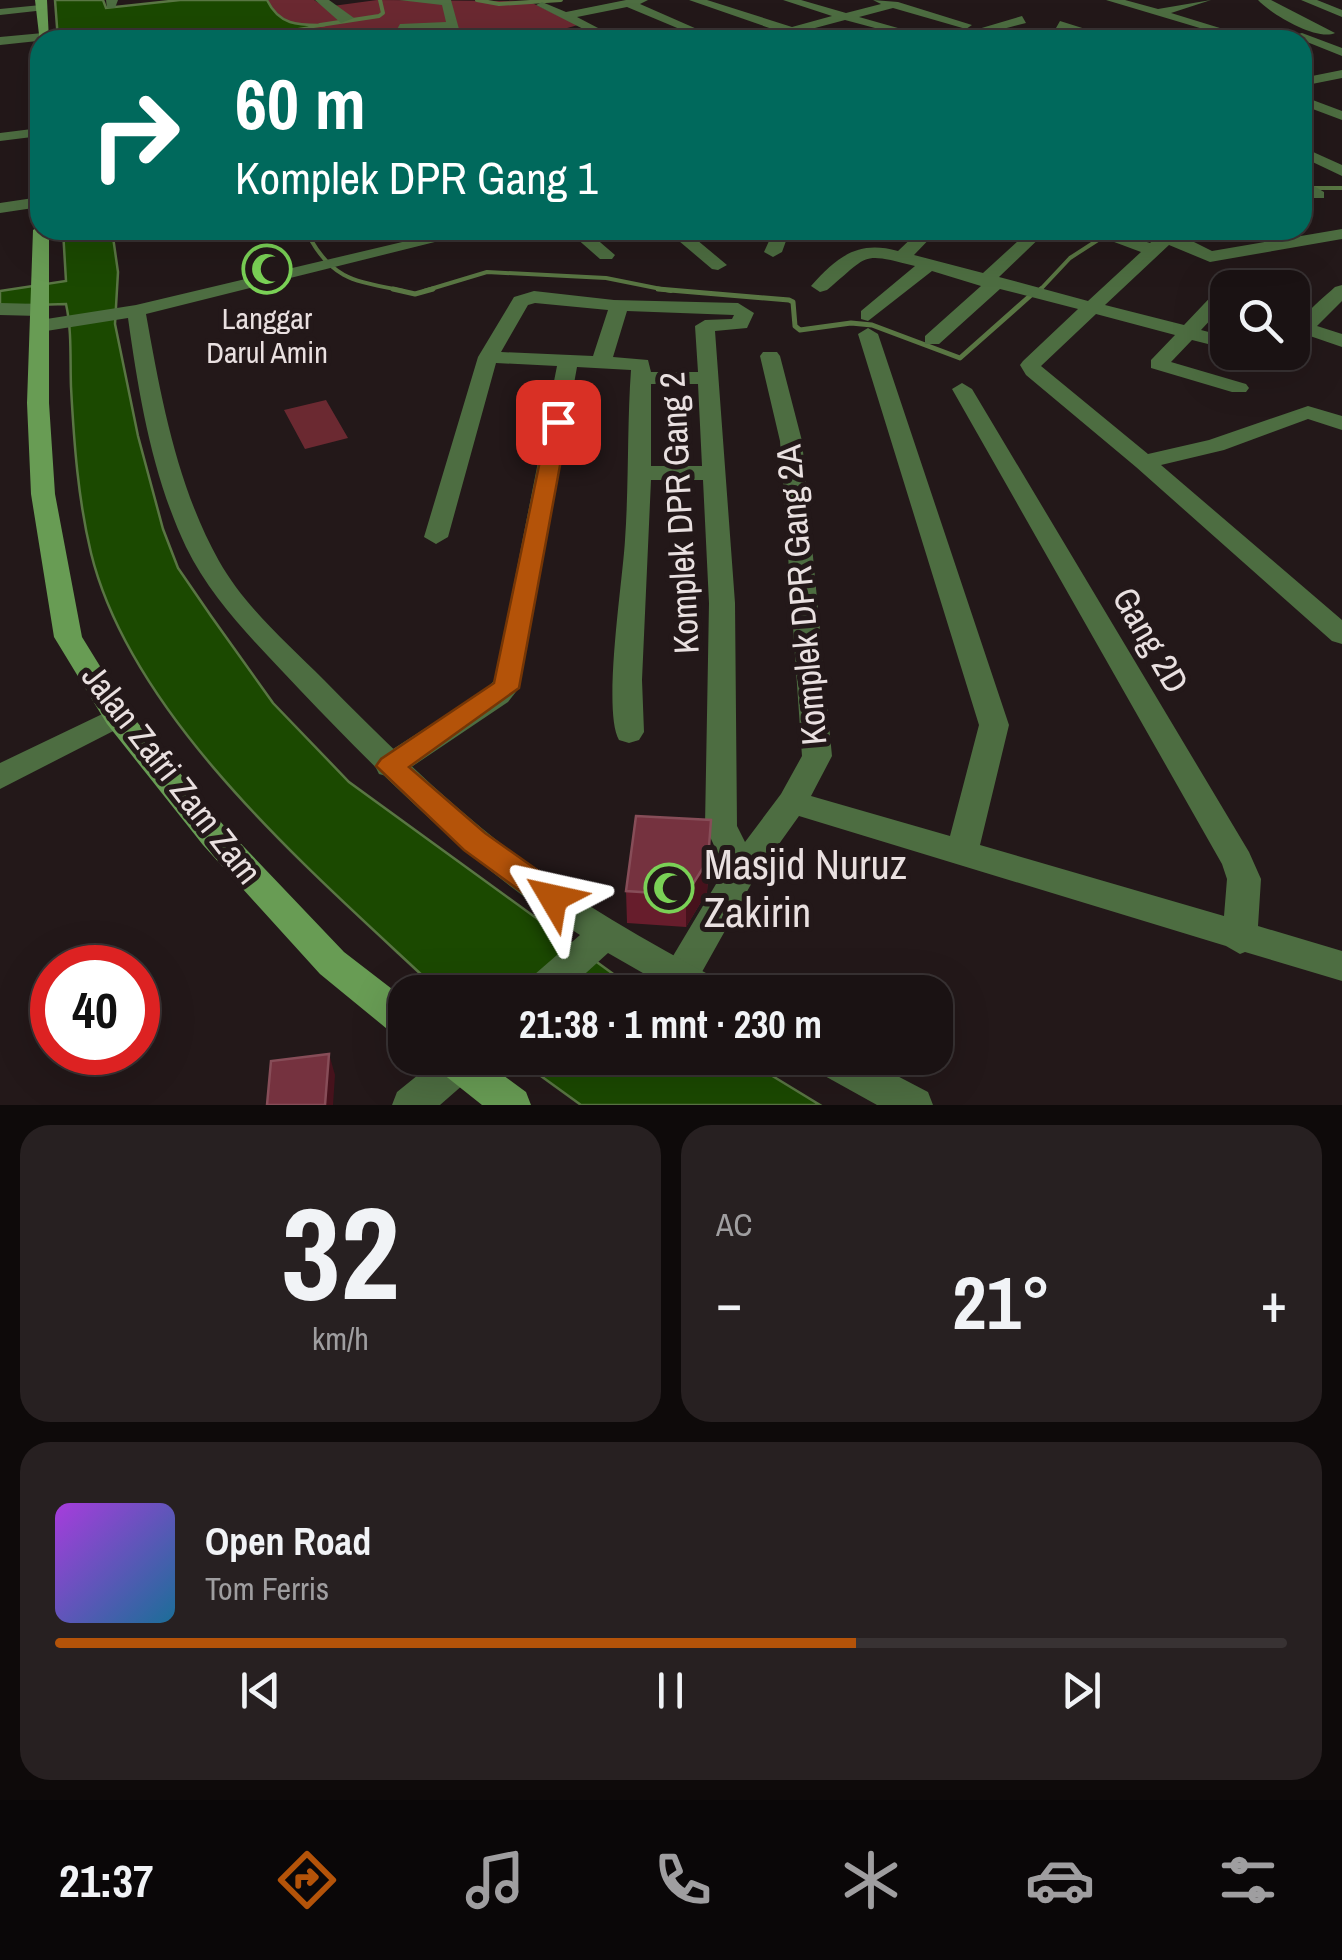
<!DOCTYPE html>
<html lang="id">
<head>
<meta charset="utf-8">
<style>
  body { margin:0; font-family:"Archivo Narrow",sans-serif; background:#272021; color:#f1f3f6; height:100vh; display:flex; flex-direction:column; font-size:38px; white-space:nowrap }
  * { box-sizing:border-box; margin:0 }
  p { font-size:32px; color:#9f9ea0 }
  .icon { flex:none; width:55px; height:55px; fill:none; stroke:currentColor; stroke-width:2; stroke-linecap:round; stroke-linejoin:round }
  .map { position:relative; height:1105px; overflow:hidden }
  .side { display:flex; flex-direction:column; gap:20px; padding:20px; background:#0e0a0a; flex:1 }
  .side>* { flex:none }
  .guide { position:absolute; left:30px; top:30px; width:1282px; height:210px; border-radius:30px; box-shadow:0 10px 40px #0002,0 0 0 2px #383233; background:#00695c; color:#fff; overflow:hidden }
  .controls { position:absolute; left:1210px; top:270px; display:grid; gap:20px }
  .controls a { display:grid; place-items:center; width:100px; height:100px; border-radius:20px; background:#1a1213; box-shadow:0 10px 40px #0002,0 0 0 2px #383233; font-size:50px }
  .speed { position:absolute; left:30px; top:945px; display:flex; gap:20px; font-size:50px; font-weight:700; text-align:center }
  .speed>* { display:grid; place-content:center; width:130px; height:130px; border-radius:50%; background:#1a1213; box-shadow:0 10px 40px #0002,0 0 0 2px #383233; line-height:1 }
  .speed .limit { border:15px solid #d22; background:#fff; color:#111 }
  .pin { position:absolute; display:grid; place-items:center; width:85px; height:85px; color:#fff; margin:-42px; border-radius:20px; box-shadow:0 5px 15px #0006 }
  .me { position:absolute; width:110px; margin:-55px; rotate:306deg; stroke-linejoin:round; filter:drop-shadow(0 0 8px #0008) }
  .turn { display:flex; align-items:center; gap:35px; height:210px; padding:0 40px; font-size:45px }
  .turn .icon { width:130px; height:130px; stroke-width:2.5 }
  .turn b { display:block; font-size:70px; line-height:85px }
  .big { font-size:75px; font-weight:700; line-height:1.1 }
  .side .widget { flex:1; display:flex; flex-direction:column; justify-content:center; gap:15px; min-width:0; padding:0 35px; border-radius:30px; background:#272021 }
  .side .dial { align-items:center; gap:0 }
  .dial b { font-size:130px; line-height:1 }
  .song { display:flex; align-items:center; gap:30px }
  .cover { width:120px; height:120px; border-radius:15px; background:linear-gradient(135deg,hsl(280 70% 55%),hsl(200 70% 35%)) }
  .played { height:10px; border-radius:5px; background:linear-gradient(90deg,#b45309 65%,#383233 65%) }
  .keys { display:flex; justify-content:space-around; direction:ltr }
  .heat { display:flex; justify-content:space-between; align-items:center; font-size:55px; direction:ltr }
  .side .tiles { flex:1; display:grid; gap:20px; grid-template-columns:1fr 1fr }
  .widget:last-child { grid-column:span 2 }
  .trip { position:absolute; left:388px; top:975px; width:565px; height:100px; border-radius:30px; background:#1a1213; box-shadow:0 10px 40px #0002,0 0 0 2px #383233; font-weight:700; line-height:100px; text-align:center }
  .dock { display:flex; height:160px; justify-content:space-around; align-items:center; background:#0a0708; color:#9f9ea0 }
  .dock .icon { width:70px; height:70px }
  .dock .on { color:#b45309 }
  .dock b { font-size:45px; color:#f1f3f6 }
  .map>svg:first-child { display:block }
  .green { fill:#6b2931 }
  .water { fill:#1b4900; stroke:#597643; stroke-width:2.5 }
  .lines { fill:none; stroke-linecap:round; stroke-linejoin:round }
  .stream-far1 { stroke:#597643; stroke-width:4 }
  .stream { stroke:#597643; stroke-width:5 }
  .minor { fill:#4d6d41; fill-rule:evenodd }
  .tertiary { fill:#4d6d41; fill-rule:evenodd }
  .secondary { fill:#689c54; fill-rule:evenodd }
  .wall { fill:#671d2c }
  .shaded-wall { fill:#46121c }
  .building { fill:#75323f; stroke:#874d58; stroke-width:2.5 }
  .route { fill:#b45309; stroke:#753606; stroke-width:2.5 }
  .labels { text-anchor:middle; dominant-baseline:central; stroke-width:10; stroke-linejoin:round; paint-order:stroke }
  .far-poi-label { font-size:30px; fill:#e9e0e0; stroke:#231819 }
  .street-label { font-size:35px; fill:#e9e0e0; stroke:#231819 }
  .near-poi-label { font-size:42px; fill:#e9e0e0; stroke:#231819; text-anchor:start }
</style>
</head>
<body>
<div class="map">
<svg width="1342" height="1105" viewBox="0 0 1342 1105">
  <rect width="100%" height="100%" fill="#231819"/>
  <path class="green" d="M268 0H314L325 7 377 0 528 1 578 25 553 32 573 40H313L297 29 309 27C292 27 274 15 268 0Z
    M326 400 348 438 305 449 284 410Z"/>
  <path class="water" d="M55 0H103L106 8 180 0H267C280 27 301 25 325 25L299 29 313 40H139V32C110 23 84 40 58 40Z
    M63 230H112L118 272 115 324 138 436 163 529 178 568 211 616 273 703 349 782 638 992H440C318 877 132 721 91 553 78 499 74 443 71 387 70 360 72 331 66 304L0 306V291L66 281Z
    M516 1058H743L820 1105H581Z"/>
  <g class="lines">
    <path class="stream-far1" d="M477 0 499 4 561 0
      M320 25 379 16 383 13 380 0
      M1314 188H1342
      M317 230 311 240C335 282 359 281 403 291
      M424 291 487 272 606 278 671 291
      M1039 291 1070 258 1101 238"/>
    <path class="stream" d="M393 289 415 294 433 289
      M658 289 789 300 793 302 795 326 800 330 851 323 872 325 960 358 1030 296
      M1038 292 1041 289"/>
    <path class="minor" d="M106 0H118L115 8H107Z
      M315 0H329L354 18 341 23Z
      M399 0H451L462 40H450L447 29 396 31 400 24 446 22 442 5Z
      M626 0H648L640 4 722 40H706L627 7 577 17 621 40H605L536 5 542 2 566 12Z
      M689 0H707L792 27 832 16 783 0H801L846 13 881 4 873 0 898 2 972 25 966 29 893 8 859 17 905 30V36L845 20 770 40H750L778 31Z
      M1106 0H1125L1158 9 1211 0 1171 13 1259 40H1240Z
      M1258 0H1271L1335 33C1317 41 1272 15 1258 0Z
      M1301 0H1317L1342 10V17Z
      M41 5 45 10 0 15V9Z
      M1022 16 1026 23 961 40H941Z
      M1060 21 1111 37 1113 40H1095L1056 28Z
      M513 29 529 40H515L507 33Z
      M43 33 47 40 0 45V37Z
      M1342 70V78L1302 86V78Z
      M1302 96 1342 111V120L1302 105Z
      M40 128V136L0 141V133Z
      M1302 147 1342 165V176L1302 157Z
      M1302 179 1324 192V198H1312L1302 192Z
      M1342 229V239L1210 262 1169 245 1105 305 1184 325 1221 286H1235L1228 288V301L1201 330 1228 337V349L1192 340 1171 362 1246 384 1249 388 1246 392H1232L1151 368V360L1175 335 1096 314 1041 366 1148 454 1209 440 1308 406 1342 416V430L1308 419 1224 450 1161 465 1342 620V644L1332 641 1136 467 1026 375 1020 365 1023 361 1078 309 1000 289 939 344H925V336L981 286 932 271 868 321 861 319V311L915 266C860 252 870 254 827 290L820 292 811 286C838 256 858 240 898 251L920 230H938L914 255 983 273 1030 230H1048L999 277 1088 301 1141 252 1082 230H1107L1150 243 1159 235 1182 236 1212 251Z
      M567 230H586L615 255 612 259H600Z
      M666 230H685L727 265 718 270 712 269Z
      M774 230H790L782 252 773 257 764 252Z
      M1342 285V301L1317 326 1342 334V347L1310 336 1293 356H1258L1255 352H1292C1292 321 1313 307 1335 287Z
      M534 291 614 300 738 303 754 313 747 328 715 331 735 603 737 826 745 842 781 794 802 756 780 441 760 356 763 352H777L780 356 802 441 832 756 811 796 950 836 979 725 858 334 868 328 878 334 1009 725 980 845 1224 916 1227 879 1222 864 952 389 962 383 972 389 1249 852 1261 879 1258 926 1342 951V981L1245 952 1240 954 1226 946 799 816 754 879 693 988 680 992 667 988 662 977 667 966 725 869 705 826 709 603 703 480H651L642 680 644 732 639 740 629 743 619 740C602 711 623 579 625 540 629 483 627 425 631 370L577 367 519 688 508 702 401 774 390 777 379 774 375 766 379 758 488 688 495 679 557 366 496 363 448 537 436 544 424 537 478 357 514 297ZM535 303 608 310 593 356 501 352 528 305ZM627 311 734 315 732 319 705 320 695 326 698 372H651L648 360 613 357ZM651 384H698L702 466H651Z
      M0 303 39 304 48 310 39 316 0 315Z
      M117 707 127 710 132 717 127 724 0 789V763Z"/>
    <path class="tertiary" d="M1302 33 1342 48V56L1302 40H1277Z
      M40 197V207L0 213V203Z
      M453 230H483L146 314C161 398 177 486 219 561 245 607 287 643 324 680 382 739 442 798 508 849 574 900 647 942 721 981L726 992H676L608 953 565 992H522L527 981 580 935C474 868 386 780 300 690 258 645 213 602 186 547 152 475 139 396 128 318L40 332 30 326 40 320 136 305Z
      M439 1058H486L480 1070 440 1105H392L397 1092Z
      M808 1058H863L928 1092 933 1105H877L814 1070Z"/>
    <path class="secondary" d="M35 0H47L49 40 40 43Z
      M40 225V230H49V403L55 494 82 637 127 710 225 827 344 952 405 999V1038L392 1033 320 974 203 845 107 724 54 637 31 494 27 403 33 230Z
      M432 1058H480L526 1092 531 1105H482L438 1070Z"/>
  </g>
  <path class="wall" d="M710 853 707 892 686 927 627 923 626 891Z"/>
  <path class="shaded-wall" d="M711 820 707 892 686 927V895Z
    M329 1054 335 1075 333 1105H325Z"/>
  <path class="building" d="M636 816 711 820 708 860 686 895 626 891Z
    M329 1054 325 1105H267L271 1061Z"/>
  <path class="route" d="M558 416 568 422 519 688 409 767 485 833 564 889 568 898 564 907 553 910 542 907 464 850 376 766 381 759 494 683 548 422Z"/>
  <defs>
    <g id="mosque-ring" transform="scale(2.5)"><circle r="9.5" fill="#231819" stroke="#7ad156" stroke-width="1.5"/><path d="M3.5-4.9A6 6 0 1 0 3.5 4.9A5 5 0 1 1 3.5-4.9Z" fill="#7ad156"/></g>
  </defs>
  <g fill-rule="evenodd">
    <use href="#mosque-ring" x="267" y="269"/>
    <use href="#mosque-ring" x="669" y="888"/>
  </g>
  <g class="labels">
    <g class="far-poi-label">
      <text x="267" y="318">Langgar<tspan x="267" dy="34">Darul Amin</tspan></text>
    </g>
    <g class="street-label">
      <text transform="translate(679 513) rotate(-93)">Komplek DPR Gang 2</text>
      <text transform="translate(801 595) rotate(-95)">Komplek DPR Gang 2A</text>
      <text transform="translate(1151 640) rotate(60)">Gang 2D</text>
      <text transform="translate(172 774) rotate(52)">Jalan Zafri Zam Zam</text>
    </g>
    <g class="near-poi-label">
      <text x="704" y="864">Masjid Nuruz<tspan x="704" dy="48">Zakirin</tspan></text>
    </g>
  </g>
</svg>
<div class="controls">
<a><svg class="icon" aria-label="search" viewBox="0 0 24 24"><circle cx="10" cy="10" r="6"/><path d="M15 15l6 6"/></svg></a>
</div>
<div class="speed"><div class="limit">40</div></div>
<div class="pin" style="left:558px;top:422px;background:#d93025"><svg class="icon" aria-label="arrive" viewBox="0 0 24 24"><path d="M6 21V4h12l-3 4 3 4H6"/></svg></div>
<svg class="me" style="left:553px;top:898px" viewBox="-20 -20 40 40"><path d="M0-17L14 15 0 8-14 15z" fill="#b45309" stroke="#fff" stroke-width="4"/></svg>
<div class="trip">21:38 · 1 mnt · 230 m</div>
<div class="guide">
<div class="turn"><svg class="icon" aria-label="right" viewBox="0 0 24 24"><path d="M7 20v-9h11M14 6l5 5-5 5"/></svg><div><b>60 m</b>Komplek DPR Gang 1</div></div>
</div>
</div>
<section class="side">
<div class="tiles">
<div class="widget dial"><b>32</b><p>km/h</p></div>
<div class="widget"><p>AC</p>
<div class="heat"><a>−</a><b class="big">21°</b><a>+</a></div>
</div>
<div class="widget">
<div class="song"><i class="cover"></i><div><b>Open Road</b><p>Tom Ferris</p></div></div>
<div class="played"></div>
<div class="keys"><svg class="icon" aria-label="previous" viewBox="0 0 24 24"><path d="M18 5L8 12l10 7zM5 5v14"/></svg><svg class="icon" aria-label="pause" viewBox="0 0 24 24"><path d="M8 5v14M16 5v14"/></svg><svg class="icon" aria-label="next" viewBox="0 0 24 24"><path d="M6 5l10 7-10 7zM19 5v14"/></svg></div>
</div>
</div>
</section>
<nav class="dock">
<b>21:37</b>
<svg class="icon on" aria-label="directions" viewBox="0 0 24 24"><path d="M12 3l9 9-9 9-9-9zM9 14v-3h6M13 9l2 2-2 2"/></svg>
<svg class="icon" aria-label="music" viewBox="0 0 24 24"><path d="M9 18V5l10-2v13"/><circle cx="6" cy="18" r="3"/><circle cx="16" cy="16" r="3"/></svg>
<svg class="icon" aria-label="phone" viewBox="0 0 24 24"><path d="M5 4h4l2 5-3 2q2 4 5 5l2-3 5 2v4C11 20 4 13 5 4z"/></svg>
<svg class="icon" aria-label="climate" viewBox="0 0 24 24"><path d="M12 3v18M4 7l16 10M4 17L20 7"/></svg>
<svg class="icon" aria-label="car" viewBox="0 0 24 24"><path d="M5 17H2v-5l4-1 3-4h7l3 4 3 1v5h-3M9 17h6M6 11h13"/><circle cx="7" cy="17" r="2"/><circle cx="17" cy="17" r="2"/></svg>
<svg class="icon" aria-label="filters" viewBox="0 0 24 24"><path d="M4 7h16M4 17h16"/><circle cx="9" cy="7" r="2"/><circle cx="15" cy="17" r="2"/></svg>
</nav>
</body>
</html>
